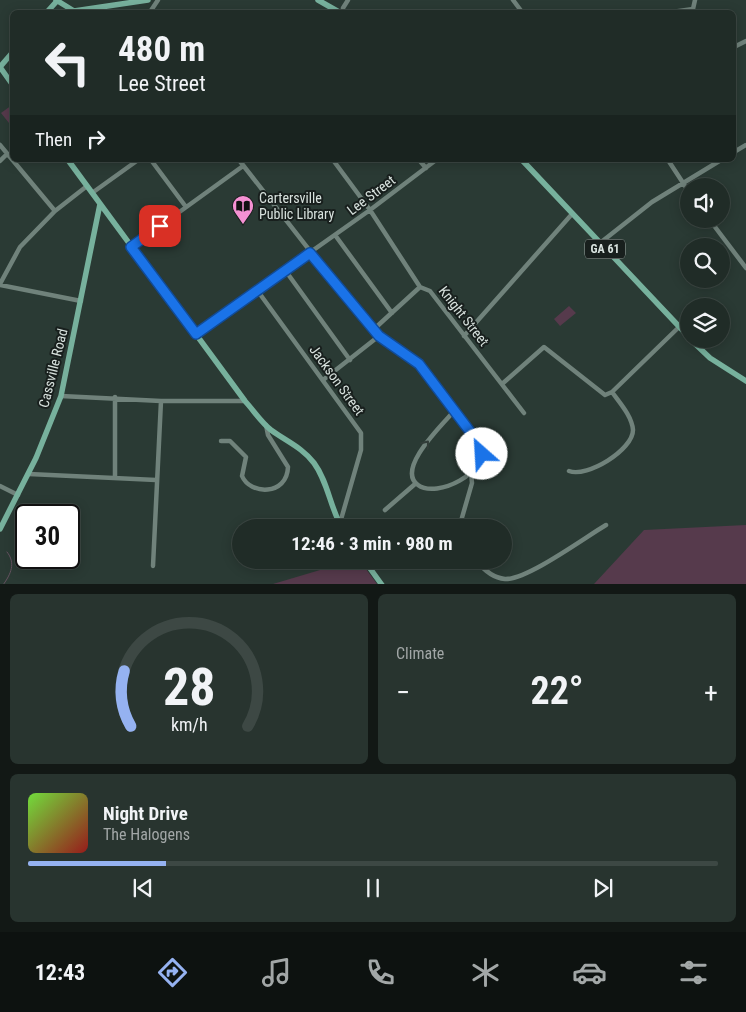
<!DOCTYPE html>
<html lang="en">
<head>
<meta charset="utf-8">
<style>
  body { margin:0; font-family:"Roboto Condensed",sans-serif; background:#28342f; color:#f1f3f6; height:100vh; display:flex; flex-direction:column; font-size:19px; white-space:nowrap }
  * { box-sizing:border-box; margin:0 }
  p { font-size:16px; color:#a2a7a7 }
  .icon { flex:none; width:28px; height:28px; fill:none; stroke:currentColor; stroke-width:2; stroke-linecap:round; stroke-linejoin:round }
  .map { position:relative; height:584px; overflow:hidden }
  .panel { display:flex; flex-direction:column; gap:10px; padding:10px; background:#121815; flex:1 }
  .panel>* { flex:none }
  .banner { position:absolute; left:10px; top:10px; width:726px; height:152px; border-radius:8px; box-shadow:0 2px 12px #0003,0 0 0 1px #3d4844; background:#202c27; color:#f1f3f6; overflow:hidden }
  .controls { position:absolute; left:680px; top:178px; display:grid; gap:10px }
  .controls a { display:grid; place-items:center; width:50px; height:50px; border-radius:50%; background:#202c27; box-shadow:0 2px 12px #0003,0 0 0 1px #3d4844; font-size:25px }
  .speed { position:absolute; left:15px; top:504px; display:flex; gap:10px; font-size:25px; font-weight:700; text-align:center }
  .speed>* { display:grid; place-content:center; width:65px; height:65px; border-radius:50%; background:#202c27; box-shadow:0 2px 12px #0003,0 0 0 1px #3d4844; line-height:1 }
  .speed .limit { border:2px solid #111; border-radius:8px; background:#fff; color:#111 }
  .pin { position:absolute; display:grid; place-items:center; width:42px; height:42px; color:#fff; margin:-21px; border-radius:10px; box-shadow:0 2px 8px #0006 }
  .me { position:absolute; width:55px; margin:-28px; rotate:334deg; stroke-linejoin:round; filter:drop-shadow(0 0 4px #0008) }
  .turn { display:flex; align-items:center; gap:18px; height:105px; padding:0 25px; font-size:22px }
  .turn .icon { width:65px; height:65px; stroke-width:2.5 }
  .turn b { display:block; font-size:35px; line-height:42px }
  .then { display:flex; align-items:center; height:48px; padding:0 25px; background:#0003; gap:10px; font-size:19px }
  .big { font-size:38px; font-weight:700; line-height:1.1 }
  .panel .widget { flex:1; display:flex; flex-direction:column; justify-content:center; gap:8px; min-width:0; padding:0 18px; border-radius:8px; background:#28342f }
  .panel .dial { align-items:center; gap:0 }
  .dial svg { height:130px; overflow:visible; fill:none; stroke:#3d4844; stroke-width:7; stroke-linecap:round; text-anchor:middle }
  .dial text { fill:#f1f3f6; stroke:none }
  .song { display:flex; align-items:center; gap:15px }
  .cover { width:60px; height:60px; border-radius:8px; background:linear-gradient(135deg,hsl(100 70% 55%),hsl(0 70% 35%)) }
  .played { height:5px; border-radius:2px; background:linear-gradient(90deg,#95b2f1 20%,#3d4844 20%) }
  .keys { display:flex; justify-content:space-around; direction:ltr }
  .heat { display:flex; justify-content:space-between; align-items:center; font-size:28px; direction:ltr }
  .panel .tiles { flex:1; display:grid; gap:10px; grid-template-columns:1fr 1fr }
  .widget:last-child { grid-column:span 2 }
  .trip { position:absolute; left:232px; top:519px; width:280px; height:50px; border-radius:25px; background:#202c27; box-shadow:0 2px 12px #0003,0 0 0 1px #3d4844; font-weight:700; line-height:50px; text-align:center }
  .tab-bar { display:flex; height:80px; justify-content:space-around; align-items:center; background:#0d1210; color:#a2a7a7 }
  .tab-bar .icon { width:35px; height:35px }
  .tab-bar .selected { color:#95b2f1 }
  .tab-bar b { font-size:22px; color:#f1f3f6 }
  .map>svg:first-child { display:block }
  .green { fill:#563a4c }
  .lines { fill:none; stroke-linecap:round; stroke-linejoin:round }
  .stream { stroke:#655260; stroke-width:1 }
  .minor { stroke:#70827b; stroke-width:4.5 }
  .major { stroke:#77b19d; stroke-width:5.5 }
  .oneway { stroke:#323d39 }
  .route-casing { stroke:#114b97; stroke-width:12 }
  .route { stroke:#1a73e8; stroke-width:9 }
  .labels { text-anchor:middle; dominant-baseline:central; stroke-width:4; stroke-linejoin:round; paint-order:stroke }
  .shield { fill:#181f1d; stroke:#9ea8a4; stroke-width:1 }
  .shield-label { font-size:12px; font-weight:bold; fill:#d8e2de }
  .street-label { font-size:14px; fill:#d8e2de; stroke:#181f1d }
  .poi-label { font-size:14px; fill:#d8e2de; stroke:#181f1d; text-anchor:start }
</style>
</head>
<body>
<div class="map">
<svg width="746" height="585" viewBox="0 0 746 585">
  <rect width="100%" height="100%" fill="#2a3a34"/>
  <path class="green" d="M12 105V121L9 123 1 113Z
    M569 306 576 313 560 326 554 319Z
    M746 525V584H594L644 530Z
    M360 561 377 584H273L347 562Z"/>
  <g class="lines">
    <path class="stream" d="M3 585C11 574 16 563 7 552"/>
    <path class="minor" d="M513 0 522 12
      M343 8 348 0
      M150 12 158 0
      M672 12 693 9 695 0
      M734 47 746 41
      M0 145 55 211
      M734 152 746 145
      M151 160 186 207
      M239 160 364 320C369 326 374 332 380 337 392 346 409 354 420 365 435 382 448 402 461 420 467 428 478 438 481 447 489 472 437 499 418 485 395 469 444 423 455 410
      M333 160 370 210 420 287 430 291 524 413
      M419 160 426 168
      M668 160 689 192
      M0 161 7 154
      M92 193 138 160
      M709 219 746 268
      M335 235 392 313
      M600 243 652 202 721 160
      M131 247 243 166
      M285 270 350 360
      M0 284 20 247 55 211 87 186
      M0 285 81 301
      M257 290 361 433V450L340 523
      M373 330 420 287
      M196 333 370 210 436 160
      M464 336 572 214
      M323 380 379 336
      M502 384 544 347 605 395 612 392 679 327
      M61 396 161 401H245
      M115 397V478
      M221 441H230L246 457 242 476C250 495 287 496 288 467L268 435 266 425
      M569 471C587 478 633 450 633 430 632 416 619 402 612 392
      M29 474 156 480
      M0 486 18 495
      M385 510 415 484
      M459 528 472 483 471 473
      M476 560C483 569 493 578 505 579 527 580 584 538 606 525
      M153 566 161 401"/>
    <path class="major" d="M56 0 74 11 148 0
      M318 0 339 12
      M47 12 57 1
      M0 67 12 84
      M0 67 12 53
      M68 160 245 401C254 411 261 422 271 430 286 441 303 448 314 463 328 482 330 507 342 528
      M522 160 689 337
      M690 339 710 358 746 381
      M0 529 36 458 61 396 100 204
      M364 560 382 585"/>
  </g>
  <defs><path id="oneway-chevron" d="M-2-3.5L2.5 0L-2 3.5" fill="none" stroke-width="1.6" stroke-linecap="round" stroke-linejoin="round" transform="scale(1.25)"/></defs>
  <use class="oneway" href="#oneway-chevron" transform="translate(426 444) rotate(-51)"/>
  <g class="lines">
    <g class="route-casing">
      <path id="route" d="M160 226 131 247 196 334 310 253 379 336 419 364 481 446 482 454"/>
    </g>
    <use href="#route" class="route"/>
  </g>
  <defs>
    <g id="library-pin" transform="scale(1.125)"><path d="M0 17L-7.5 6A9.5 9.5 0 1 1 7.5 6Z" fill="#f591d3" stroke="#181f1d"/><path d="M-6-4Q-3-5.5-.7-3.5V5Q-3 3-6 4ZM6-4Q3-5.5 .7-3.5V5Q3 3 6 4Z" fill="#111"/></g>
  </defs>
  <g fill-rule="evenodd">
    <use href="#library-pin" x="243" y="206"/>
  </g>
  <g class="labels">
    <rect class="shield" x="585" y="239.5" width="40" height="19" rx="4"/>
    <g class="shield-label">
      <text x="605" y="249">GA 61</text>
    </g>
    <g class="street-label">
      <text transform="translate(371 195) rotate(-37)">Lee Street</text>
      <text transform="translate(464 316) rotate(52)">Knight Street</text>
      <text transform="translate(53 368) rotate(-76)">Cassville Road</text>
      <text transform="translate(337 380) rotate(54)">Jackson Street</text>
    </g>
    <g class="poi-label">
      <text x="259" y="198">Cartersville<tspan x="259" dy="16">Public Library</tspan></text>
    </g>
  </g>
</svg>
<div class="controls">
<a><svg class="icon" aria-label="sound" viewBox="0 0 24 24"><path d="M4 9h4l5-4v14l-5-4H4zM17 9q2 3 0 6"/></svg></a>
<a><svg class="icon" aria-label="search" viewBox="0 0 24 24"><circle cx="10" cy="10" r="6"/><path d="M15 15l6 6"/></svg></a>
<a><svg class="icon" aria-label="layers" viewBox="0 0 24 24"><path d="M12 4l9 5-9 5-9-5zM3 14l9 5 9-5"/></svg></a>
</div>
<div class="speed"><div class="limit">30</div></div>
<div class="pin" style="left:160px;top:226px;background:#d93025"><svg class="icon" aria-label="arrive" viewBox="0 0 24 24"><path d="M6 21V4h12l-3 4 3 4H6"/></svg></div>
<svg class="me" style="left:482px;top:454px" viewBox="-20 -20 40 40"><circle r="19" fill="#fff"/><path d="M0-13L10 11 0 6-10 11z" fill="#1a73e8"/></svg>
<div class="trip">12:46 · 3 min · 980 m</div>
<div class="banner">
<div class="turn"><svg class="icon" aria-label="left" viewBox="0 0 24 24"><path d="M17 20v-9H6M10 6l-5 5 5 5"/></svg><div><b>480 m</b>Lee Street</div></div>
<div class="then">Then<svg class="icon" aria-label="right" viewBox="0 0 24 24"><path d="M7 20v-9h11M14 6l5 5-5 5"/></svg></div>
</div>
</div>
<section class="panel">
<div class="tiles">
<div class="widget dial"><svg viewBox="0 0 100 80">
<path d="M14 69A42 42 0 1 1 86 69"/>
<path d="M14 69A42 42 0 0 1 10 35" stroke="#95b2f1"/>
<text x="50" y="56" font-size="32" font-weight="700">28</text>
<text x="50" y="72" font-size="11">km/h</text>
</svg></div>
<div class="widget"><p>Climate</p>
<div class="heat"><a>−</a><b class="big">22°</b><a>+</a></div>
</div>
<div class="widget">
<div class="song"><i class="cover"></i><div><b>Night Drive</b><p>The Halogens</p></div></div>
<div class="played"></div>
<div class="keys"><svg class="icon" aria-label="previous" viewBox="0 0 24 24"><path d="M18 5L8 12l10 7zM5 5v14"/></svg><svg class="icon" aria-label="pause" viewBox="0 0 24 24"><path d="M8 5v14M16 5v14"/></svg><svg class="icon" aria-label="next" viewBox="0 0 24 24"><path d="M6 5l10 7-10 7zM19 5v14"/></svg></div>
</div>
</div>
</section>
<nav class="tab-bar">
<b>12:43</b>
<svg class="icon selected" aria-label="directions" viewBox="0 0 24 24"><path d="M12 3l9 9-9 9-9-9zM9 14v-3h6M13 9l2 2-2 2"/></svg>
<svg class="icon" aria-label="music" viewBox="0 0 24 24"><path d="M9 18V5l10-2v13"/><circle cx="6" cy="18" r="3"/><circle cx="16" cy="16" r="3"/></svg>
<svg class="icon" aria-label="phone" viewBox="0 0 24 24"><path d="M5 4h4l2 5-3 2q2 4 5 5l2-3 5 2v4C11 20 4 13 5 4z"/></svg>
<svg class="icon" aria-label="climate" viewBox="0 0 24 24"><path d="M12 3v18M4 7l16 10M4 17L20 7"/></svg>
<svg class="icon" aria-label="car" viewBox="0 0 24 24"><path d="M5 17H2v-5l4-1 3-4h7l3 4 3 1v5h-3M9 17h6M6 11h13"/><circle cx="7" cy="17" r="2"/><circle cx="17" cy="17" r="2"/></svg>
<svg class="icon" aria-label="filters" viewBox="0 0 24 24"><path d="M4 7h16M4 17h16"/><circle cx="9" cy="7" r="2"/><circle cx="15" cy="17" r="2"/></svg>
</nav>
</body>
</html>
